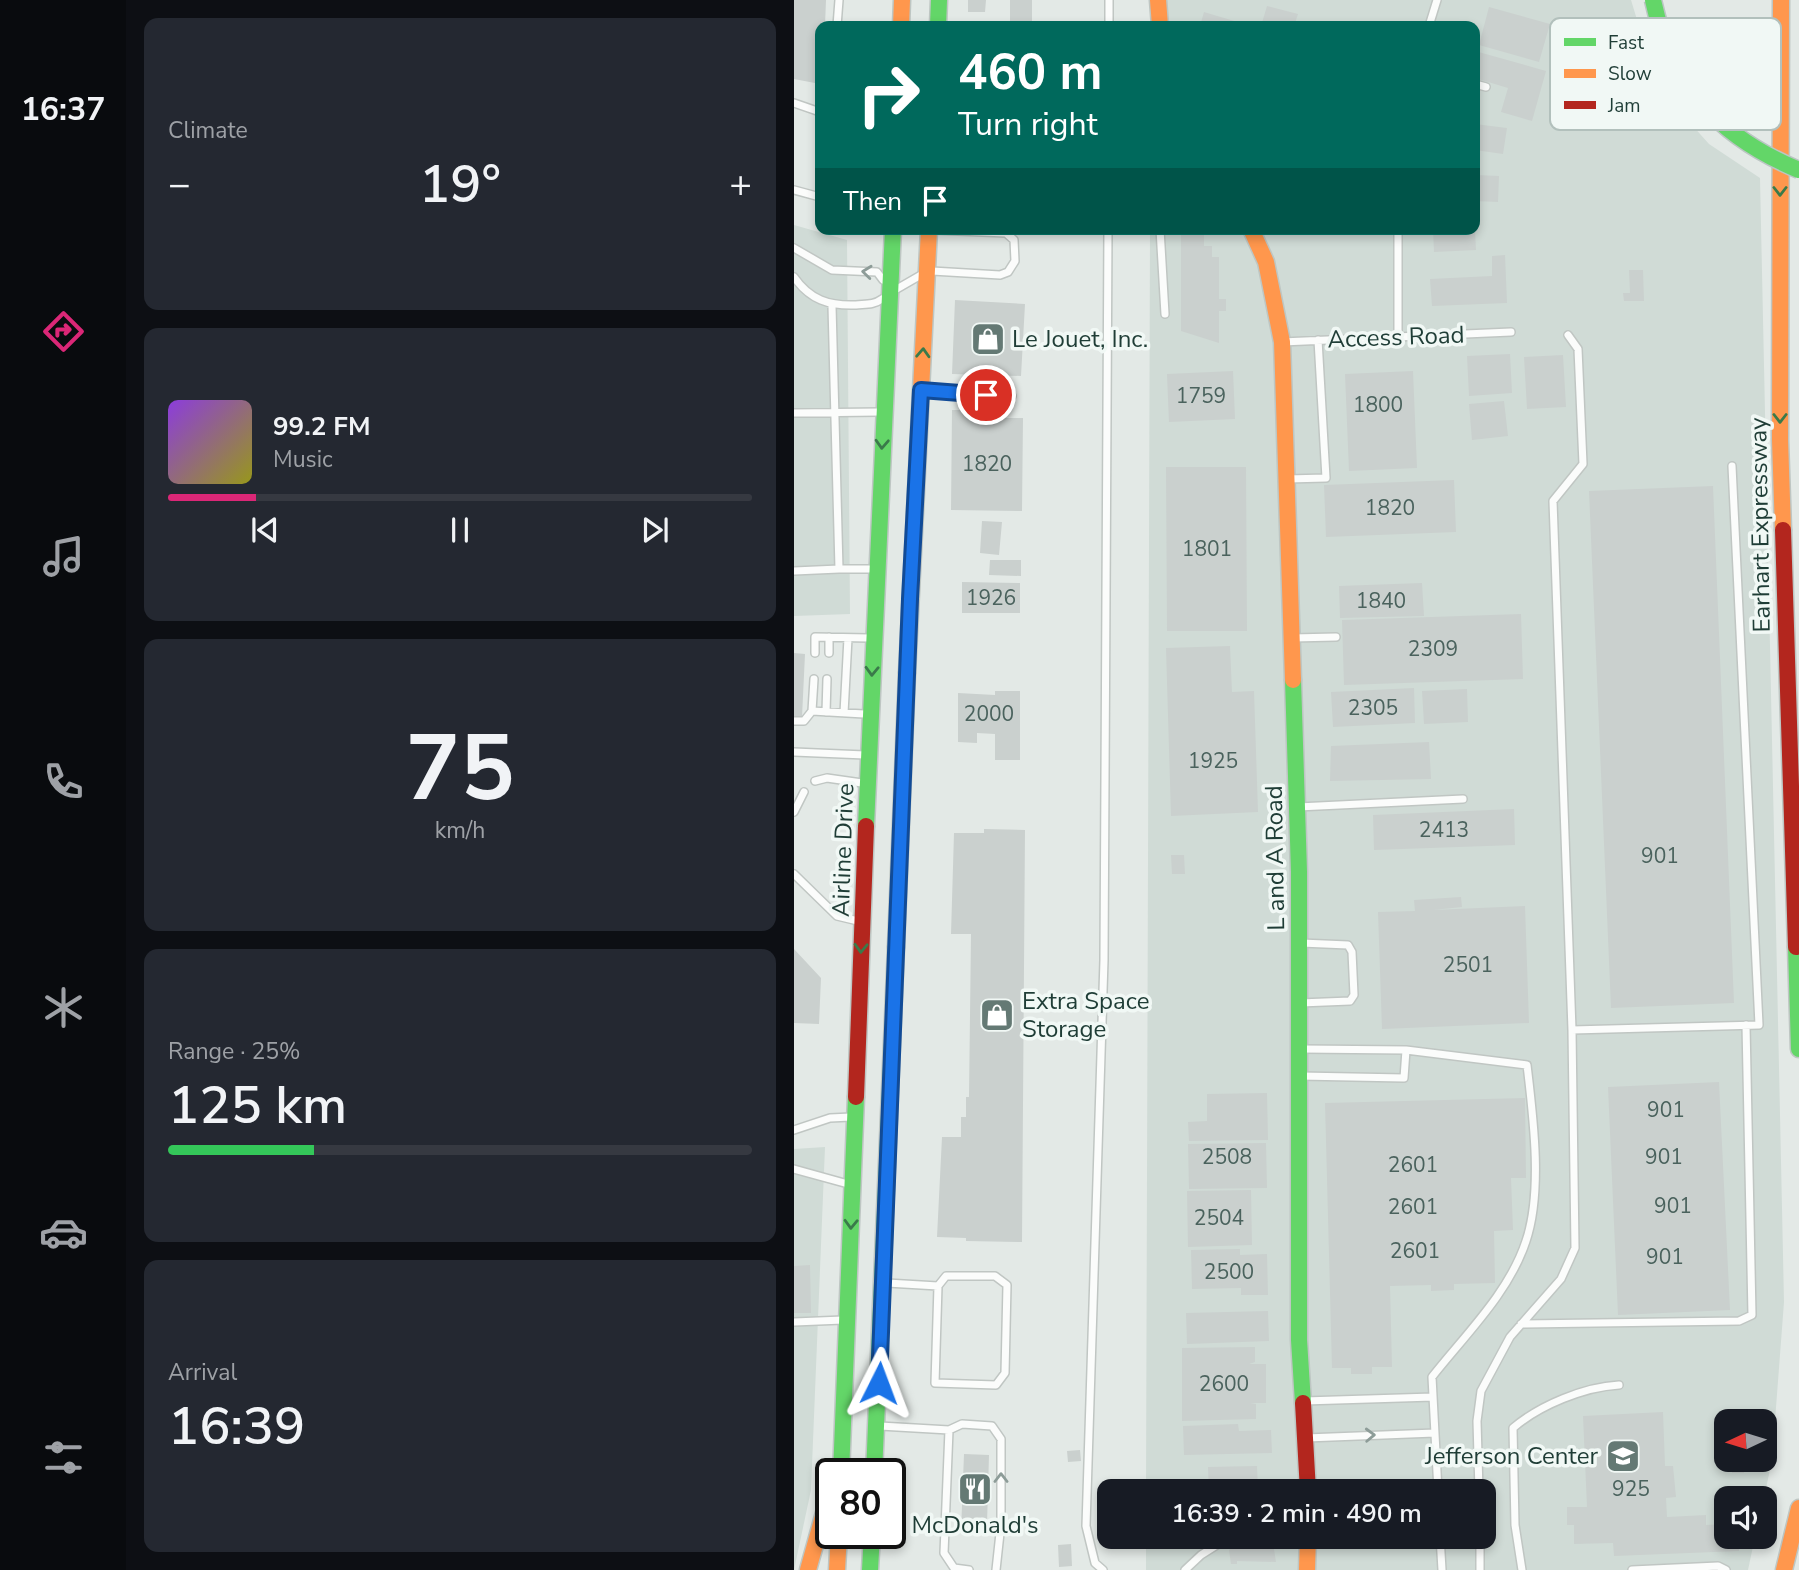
<!DOCTYPE html>
<html lang="en">
<head>
<meta charset="utf-8">
<style>
  body { margin:0; font-family:"Nunito Sans",sans-serif; background:#242831; color:#f1f3f6; height:100vh; display:flex; flex-direction:column; font-size:26px; white-space:nowrap }
  * { box-sizing:border-box; margin:0 }
  p { font-size:23px; color:#9ea1a6 }
  .icon { flex:none; width:38px; height:38px; fill:none; stroke:currentColor; stroke-width:2; stroke-linecap:round; stroke-linejoin:round }
  .map { position:relative; flex:1; overflow:hidden }
  .side { display:flex; flex-direction:column; gap:18px; padding:18px; background:#0d0f14; width:668px }
  .side>* { flex:none }
  .banner { position:absolute; left:21px; top:21px; width:665px; height:214px; border-radius:14px; box-shadow:0 4px 10px #0003; background:#00695c; color:#fff; overflow:hidden }
  .needle { width:46px; rotate:266deg }
  .fabs { position:absolute; left:920px; top:1409px; display:grid; gap:14px }
  .fabs a { display:grid; place-items:center; width:63px; height:63px; border-radius:14px; background:#171b24; box-shadow:0 4px 10px #0003; font-size:35px }
  .speed { position:absolute; left:21px; top:1458px; display:flex; gap:14px; font-size:35px; font-weight:700; text-align:center }
  .speed>* { display:grid; place-content:center; width:91px; height:91px; border-radius:50%; background:#171b24; box-shadow:0 4px 10px #0003; line-height:1 }
  .speed .limit { border:4px solid #111; border-radius:10px; background:#fff; color:#111 }
  .pin { position:absolute; display:grid; place-items:center; width:60px; height:60px; color:#fff; margin:-30px; border:4px solid #fff; border-radius:50%; box-shadow:0 2px 7px #0007 }
  .me { position:absolute; width:77px; margin:-38px; rotate:3deg; stroke-linejoin:round; filter:drop-shadow(0 0 5px #0008) }
  .turn { display:flex; align-items:center; gap:24px; height:147px; padding:0 28px; font-size:32px }
  .turn .icon { width:91px; height:91px; stroke-width:2.5 }
  .turn b { display:block; font-size:49px; line-height:60px }
  .then { display:flex; align-items:center; height:66px; padding:0 28px; background:#0003; gap:14px; font-size:26px }
  .big { font-size:52px; font-weight:600; line-height:1.1 }
  .side .card { flex:1; display:flex; flex-direction:column; justify-content:center; gap:10px; min-width:0; padding:0 24px; border-radius:14px; background:#242831 }
  .side .dial { align-items:center; gap:0 }
  .dial b { font-size:91px; line-height:1 }
  .song { display:flex; align-items:center; gap:21px }
  .cover { width:84px; height:84px; border-radius:10px; background:linear-gradient(135deg,hsl(270 70% 55%),hsl(60 70% 35%)) }
  .played { height:7px; border-radius:4px; background:linear-gradient(90deg,#db2777 15%,#363941 15%) }
  .keys { display:flex; justify-content:space-around; direction:ltr }
  .heat { display:flex; justify-content:space-between; align-items:center; font-size:38px; direction:ltr }
  .charge { height:10px; border-radius:5px; background:linear-gradient(90deg,#34c759 25%,#363941 0) }
  .trip { position:absolute; left:303px; top:1479px; width:399px; height:70px; border-radius:14px; background:#171b24; box-shadow:0 4px 10px #0003; font-weight:600; line-height:70px; text-align:center }
  main { display:flex; flex:1; min-height:0 }
  .dock { display:flex; flex-direction:column; width:126px; justify-content:space-around; align-items:center; background:#090b0e; color:#9ea1a6 }
  .dock .icon { width:49px; height:49px }
  .dock .selected { color:#db2777 }
  .dock b { font-size:32px; color:#f1f3f6 }
  .map>svg:first-child { display:block }
  .built { fill:#d0dbd6; fill-rule:evenodd }
  .building { fill:#cad0ce }
  .lines { fill:none; stroke-linecap:round; stroke-linejoin:round }
  .lane-casing { stroke:#c0c6c3; stroke-width:10 }
  .fast-casing { stroke:#bec6c3; stroke-width:19 }
  .slow-casing { stroke:#bec6c3; stroke-width:19 }
  .jam-casing { stroke:#bec6c3; stroke-width:19 }
  .lane { stroke:#fbfcfb; stroke-width:7 }
  .fast { stroke:#63d668; stroke-width:16 }
  .slow { stroke:#ff974d; stroke-width:16 }
  .jam { stroke:#b3261e; stroke-width:16 }
  .fast-bridge-casing { stroke:#bbc5c3; stroke-width:19; stroke-linecap:butt }
  .fast-bridge { stroke:#63d668; stroke-width:16 }
  .oneway { stroke:#3a7a4a }
  .oneway2 { stroke:#8d9c98 }
  .route-casing { stroke:#114b97; stroke-width:18 }
  .route { stroke:#1a73e8; stroke-width:12 }
  .labels { text-anchor:middle; dominant-baseline:central; stroke-width:7; stroke-linejoin:round; paint-order:stroke }
  .number-label { font-size:21px; fill:#4a625d }
  .street-label { font-size:24px; fill:#1f3d36; stroke:#f1f8f5 }
  .poi-label { font-size:24px; fill:#1f3d36; stroke:#f1f8f5; text-anchor:start }
  .key { fill:#f1f8f5; stroke:#b2c0bc; stroke-width:2 }
  .key-label { font-size:19px; fill:#1f3d36 }
</style>
</head>
<body>
<main>
<nav class="dock">
<b>16:37</b>
<svg class="icon selected" aria-label="directions" viewBox="0 0 24 24"><path d="M12 3l9 9-9 9-9-9zM9 14v-3h6M13 9l2 2-2 2"/></svg>
<svg class="icon" aria-label="music" viewBox="0 0 24 24"><path d="M9 18V5l10-2v13"/><circle cx="6" cy="18" r="3"/><circle cx="16" cy="16" r="3"/></svg>
<svg class="icon" aria-label="phone" viewBox="0 0 24 24"><path d="M5 4h4l2 5-3 2q2 4 5 5l2-3 5 2v4C11 20 4 13 5 4z"/></svg>
<svg class="icon" aria-label="climate" viewBox="0 0 24 24"><path d="M12 3v18M4 7l16 10M4 17L20 7"/></svg>
<svg class="icon" aria-label="car" viewBox="0 0 24 24"><path d="M5 17H2v-5l4-1 3-4h7l3 4 3 1v5h-3M9 17h6M6 11h13"/><circle cx="7" cy="17" r="2"/><circle cx="17" cy="17" r="2"/></svg>
<svg class="icon" aria-label="filters" viewBox="0 0 24 24"><path d="M4 7h16M4 17h16"/><circle cx="9" cy="7" r="2"/><circle cx="15" cy="17" r="2"/></svg>
</nav>
<section class="side">
<div class="card"><p>Climate</p>
<div class="heat"><a>−</a><b class="big">19°</b><a>+</a></div>
</div>
<div class="card">
<div class="song"><i class="cover"></i><div><b>99.2 FM</b><p>Music</p></div></div>
<div class="played"></div>
<div class="keys"><svg class="icon" aria-label="previous" viewBox="0 0 24 24"><path d="M18 5L8 12l10 7zM5 5v14"/></svg><svg class="icon" aria-label="pause" viewBox="0 0 24 24"><path d="M8 5v14M16 5v14"/></svg><svg class="icon" aria-label="next" viewBox="0 0 24 24"><path d="M6 5l10 7-10 7zM19 5v14"/></svg></div>
</div>
<div class="card dial"><b>75</b><p>km/h</p></div>
<div class="card"><p>Range · 25%</p><b class="big">125 km</b><div class="charge"></div></div>
<div class="card"><p>Arrival</p><b class="big">16:39</b></div>
</section>
<div class="map">
<svg width="1005" height="1570" viewBox="0 0 1005 1570">
  <rect width="100%" height="100%" fill="#e3e9e6"/>
  <path class="built" d="M356 0H837L855 59 880 105 915 144 966 178 990 1302 978 1460 970 1498H933V1536L961 1537 954 1570H352V1537L690 1536V1491H352L356 229H681V26H356ZM933 1421H971V1460H933Z
    M0 225 53 240 56 614 0 616Z
    M31 1147 17 1490 0 1570V1149Z"/>
  <path class="building" d="M0 0H32L31 26H26V84L0 79Z
    M174 0H192L191 12H174Z
    M216 0H238V26H216Z
    M473 6 504 14 500 26H467Z
    M695 7 756 24 745 62 685 45Z
    M410 12 457 26H406Z
    M681 51 752 71 738 121 707 112 714 88 681 78Z
    M681 124 713 128 709 154 681 150Z
    M681 175 705 176 704 202 681 201Z
    M387 229H410V246H418V257H425V299H432V311H425V343L387 331Z
    M639 229 681 230 682 250 640 252Z
    M711 255 713 303 638 306 636 279 698 276V256Z
    M835 270H849L850 301H830L829 293H836Z
    M161 300 231 304 227 376 158 374Z
    M716 354 718 393 675 396 673 356Z
    M769 355 772 407 733 409 730 357Z
    M439 371 441 419 375 422 373 374Z
    M619 371 623 468 555 471 551 374Z
    M710 401 714 436 678 440 675 404Z
    M158 410H172V418H229L228 511 157 510Z
    M372 467H452L453 631H373Z
    M660 480 662 532 532 537 530 485Z
    M919 486 940 1003 817 1008 795 491Z
    M188 521 208 522 205 555 186 553Z
    M196 560H227V576L195 575Z
    M168 582 226 583V613H168Z
    M628 583 630 616 546 618 545 586Z
    M727 614 729 679 550 685 548 620Z
    M436 646 438 692 460 691 464 812 377 816 372 648Z
    M0 653 11 654 8 717 0 716Z
    M620 688 621 723 539 727 537 692Z
    M673 689 674 722 630 724 628 691Z
    M201 691H226V760H201V734L183 733V743L164 742V693L201 695Z
    M635 742 637 779 536 781 537 746Z
    M720 809 721 845 580 850 579 815Z
    M190 829 231 830 228 1242 172 1241V1238L143 1237 148 1137H167V1117H172V1097H175L177 934H157L160 833H190Z
    M377 855H390L391 874H378Z
    M667 897 668 907 639 910 731 906 735 1023 588 1029 584 912 621 911 620 900Z
    M0 949 27 978 25 1024 0 1023Z
    M925 1082 936 1310 824 1315 814 1087Z
    M473 1093 474 1140 395 1141 394 1122 413 1121V1094Z
    M731 1098 732 1178H717L719 1230 700 1231 701 1283 660 1284V1290L637 1291V1285L596 1286 598 1367H578V1374H557V1368H538L531 1103Z
    M472 1143 473 1188 395 1189 394 1144Z
    M457 1190 458 1245 394 1247 393 1191Z
    M446 1249V1255L473 1254 474 1295H447V1288L398 1289 397 1250Z
    M16 1265 17 1313H0V1266Z
    M474 1311 475 1341 393 1344 392 1313Z
    M461 1347V1362L455 1364H472V1403H456L462 1404V1419L388 1421V1348Z
    M869 1412 871 1466H879L882 1497 872 1498 873 1517 912 1515V1525L933 1524V1536H944L945 1551 820 1556 819 1543 780 1544V1525H773V1507H793L789 1416Z
    M444 1424 445 1431 477 1430 478 1453 390 1455 389 1426Z
    M286 1450 287 1461 274 1462 273 1451Z
    M170 1454 195 1455 193 1524H187L186 1532H167Z
    M939 1460H951L950 1473H938Z
    M463 1466 464 1491H415L414 1467Z
    M455 1536H478L482 1562 443 1561V1564H437L435 1550Z
    M277 1544 278 1566 265 1567 264 1545Z"/>
  <g class="lines">
    <g class="lane-casing">
      <path id="lane" d="M43 26 45 0
        M315 26V0
        M635 26 643 0
        M681 84 692 87
        M0 103 26 112
        M0 190 26 197
        M366 229 371 314
        M604 229V337
        M0 248 38 270 83 272 89 280
        M138 271 206 275 214 272 221 261 220 240 212 233 140 230
        M0 277C16 300 35 306 62 305 72 304 80 305 88 299
        M101 290 127 275
        M488 342 717 332
        M131 391 218 396
        M0 413 86 412
        M493 479 532 478 524 340
        M45 569H75
        M0 571 45 569 38 306
        M498 638 542 637
        M21 653V637L75 638
        M35 653V637
        M20 679 18 711 70 714
        M32 712 33 679
        M50 713 54 638
        M0 721H10L18 711
        M0 752 71 755
        M21 781 33 778 68 783
        M504 807 669 799
        M0 812 10 792
        M0 874 43 916 64 921
        M506 1003 556 1001 560 995 558 952 554 945 507 943
        M778 1030 965 1025 938 466
        M508 1049 612 1050
        M506 1076 610 1078 612 1050 733 1065C739 1116 749 1191 732 1241 715 1293 671 1335 638 1377L644 1491
        M0 1130 36 1118 57 1117
        M0 1169 54 1184
        M93 1283 144 1286 152 1276H201L213 1285 211 1373 202 1385 141 1383 144 1286
        M0 1322 49 1320
        M727 1324 945 1321 958 1315 952 1025
        M510 1401 639 1397
        M86 1426 155 1430
        M512 1438 641 1433
        M685 1491 683 1421 687 1391 716 1337 767 1279 781 1248 778 1030 759 501 789 464 784 349 774 335
        M646 1536 648 1570
        M686 1536V1570
        M175 1570 160 1568 150 1553 155 1430 168 1424 198 1426 207 1439V1524L202 1570
        M309 1570 301 1563 292 1526 310 960 314 229
        M391 1570 407 1555 437 1536
        M728 1570 721 1525 719 1428C746 1405 790 1387 825 1385
        M838 1570 924 1566 932 1570"/>
    </g>
    <g class="fast-casing">
      <path id="fast" d="M144 26 145 0
        M499 680 505 872V1340L509 1403
        M72 826 99 229
        M1002 947 1005 1049
        M47 1474 62 1097
        M80 1474 102 947
        M76 1570 78 1533"/>
    </g>
    <g class="slow-casing">
      <path id="slow" d="M364 0 366 26
        M987 0 986 440 989 530
        M107 26 108 0
        M457 229 472 262 488 342 499 680
        M113 673 135 229
        M14 1570 37 1488
        M43 1570 45 1533
        M513 1570 514 1536
        M990 1570 1005 1508"/>
    </g>
    <g class="jam-casing">
      <path id="jam" d="M989 530 1002 947
        M102 947 113 673
        M62 1097 72 826
        M509 1403 514 1491"/>
    </g>
    <use href="#lane" class="lane"/>
    <use href="#fast" class="fast"/>
    <use href="#slow" class="slow"/>
    <use href="#jam" class="jam"/>
    <g class="fast-bridge-casing">
      <path id="fast-bridge" d="M859 0C877 85 925 137 1005 170"/>
    </g>
    <use href="#fast-bridge" class="fast-bridge"/>
  </g>
  <defs><path id="oneway-chevron" d="M-2-3.5L2.5 0L-2 3.5" fill="none" stroke-width="1.6" stroke-linecap="round" stroke-linejoin="round" transform="scale(1.75)"/></defs>
  <g class="oneway">
    <use href="#oneway-chevron" transform="translate(986 191) rotate(90)"/>
    <use href="#oneway-chevron" transform="translate(129 353) rotate(-87)"/>
    <use href="#oneway-chevron" transform="translate(986 418) rotate(90)"/>
    <use href="#oneway-chevron" transform="translate(88 444) rotate(93)"/>
    <use href="#oneway-chevron" transform="translate(78 671) rotate(92)"/>
    <use href="#oneway-chevron" transform="translate(67 948) rotate(92)"/>
    <use href="#oneway-chevron" transform="translate(57 1224) rotate(92)"/>
  </g>
  <g class="oneway2">
    <use href="#oneway-chevron" transform="translate(73 272) rotate(-174)"/>
    <use href="#oneway-chevron" transform="translate(576 1435) rotate(-2)"/>
    <use href="#oneway-chevron" transform="translate(207 1478) rotate(-90)"/>
  </g>
  <g class="lines">
    <g class="route-casing">
      <path id="route" d="M85 1383 116 599 127 390 192 395"/>
    </g>
    <use href="#route" class="route"/>
  </g>
  <defs>
    <g id="shop-square" transform="scale(1.75)"><rect x="-9" y="-9" width="18" height="18" rx="4" fill="#647974" stroke="#f1f8f5"/><path d="M-5-2.5h2.3a2.7 3.5 0 0 1 5.4 0H5L5.5 6h-11ZM-1.5-2.5h3a1.5 2.3 0 0 0-3 0Z" fill="#fff"/></g>
    <g id="school-square" transform="scale(1.75)"><rect x="-9" y="-9" width="18" height="18" rx="4" fill="#647974" stroke="#f1f8f5"/><path d="M0-5L7-2L0 1L-7-2ZM-4 1L0 2.5L4 1V4Q0 6-4 4Z" fill="#fff"/></g>
    <g id="restaurant-square" transform="scale(1.75)"><rect x="-9" y="-9" width="18" height="18" rx="4" fill="#647974" stroke="#f1f8f5"/><path d="M-5-6h1v4h1v-4h1v4h1v-4h1v5L-1.5 .5V6h-2V.5L-5-1ZM5-6V6H3V1.5H1.5Q1.5-4 5-6Z" fill="#fff"/></g>
  </defs>
  <g fill-rule="evenodd">
    <use href="#shop-square" x="194" y="339"/>
    <use href="#shop-square" x="203" y="1015"/>
    <use href="#school-square" x="829" y="1456"/>
    <use href="#restaurant-square" x="181" y="1489"/>
  </g>
  <g class="labels">
    <g class="number-label">
      <text x="407" y="396">1759</text>
      <text x="584" y="405">1800</text>
      <text x="193" y="464">1820</text>
      <text x="596" y="508">1820</text>
      <text x="413" y="549">1801</text>
      <text x="197" y="598">1926</text>
      <text x="587" y="601">1840</text>
      <text x="639" y="649">2309</text>
      <text x="579" y="708">2305</text>
      <text x="195" y="714">2000</text>
      <text x="419" y="761">1925</text>
      <text x="650" y="830">2413</text>
      <text x="866" y="856">901</text>
      <text x="674" y="965">2501</text>
      <text x="872" y="1110">901</text>
      <text x="433" y="1157">2508</text>
      <text x="870" y="1157">901</text>
      <text x="619" y="1165">2601</text>
      <text x="879" y="1206">901</text>
      <text x="619" y="1207">2601</text>
      <text x="425" y="1218">2504</text>
      <text x="621" y="1251">2601</text>
      <text x="871" y="1257">901</text>
      <text x="435" y="1272">2500</text>
      <text x="430" y="1384">2600</text>
      <text x="837" y="1489">925</text>
    </g>
    <g class="street-label">
      <text transform="translate(602 337) rotate(-2)">Access Road</text>
      <text transform="translate(966 525) rotate(-91)">Earhart Expressway</text>
      <text transform="translate(49 850) rotate(-88)">Airline Drive</text>
      <text transform="translate(481 858) rotate(-91)">L and A Road</text>
    </g>
    <g class="poi-label">
      <text x="218" y="339">Le Jouet, Inc.</text>
      <text x="228" y="1001">Extra Space<tspan x="228" dy="28">Storage</tspan></text>
      <text x="804" y="1456" text-anchor="end">Jefferson Center</text>
      <text x="181" y="1525" text-anchor="middle">McDonald's</text>
    </g>
  </g>
  <rect x="756" y="18" width="231" height="112" rx="10" class="key"/>
  <rect x="770" y="38" width="32" height="8" fill="#63d668"/>
  <rect x="770" y="69" width="32" height="9" fill="#ff974d"/>
  <rect x="770" y="101" width="32" height="8" fill="#b3261e"/>
  <g class="key-label">
    <text x="814" y="49">Fast</text>
    <text x="814" y="80">Slow</text>
    <text x="814" y="112">Jam</text>
  </g>
</svg>
<div class="fabs">
<a><svg class="needle" viewBox="-14 -14 28 28"><path d="M0-13l5 13h-10z" fill="#e53935"/><path d="M0 13l5-13h-10z" fill="#9ea1a6"/></svg></a>
<a><svg class="icon" aria-label="sound" viewBox="0 0 24 24"><path d="M4 9h4l5-4v14l-5-4H4zM17 9q2 3 0 6"/></svg></a>
</div>
<div class="speed"><div class="limit">80</div></div>
<div class="pin" style="left:192px;top:395px;background:#d93025"><svg class="icon" aria-label="arrive" viewBox="0 0 24 24"><path d="M6 21V4h12l-3 4 3 4H6"/></svg></div>
<svg class="me" style="left:85px;top:1383px" viewBox="-20 -20 40 40"><path d="M0-17L14 15 0 8-14 15z" fill="#1a73e8" stroke="#fff" stroke-width="4"/></svg>
<div class="trip">16:39 · 2 min · 490 m</div>
<div class="banner">
<div class="turn"><svg class="icon" aria-label="right" viewBox="0 0 24 24"><path d="M7 20v-9h11M14 6l5 5-5 5"/></svg><div><b>460 m</b>Turn right</div></div>
<div class="then">Then<svg class="icon" aria-label="arrive" viewBox="0 0 24 24"><path d="M6 21V4h12l-3 4 3 4H6"/></svg></div>
</div>
</div>
</main>
</body>
</html>
